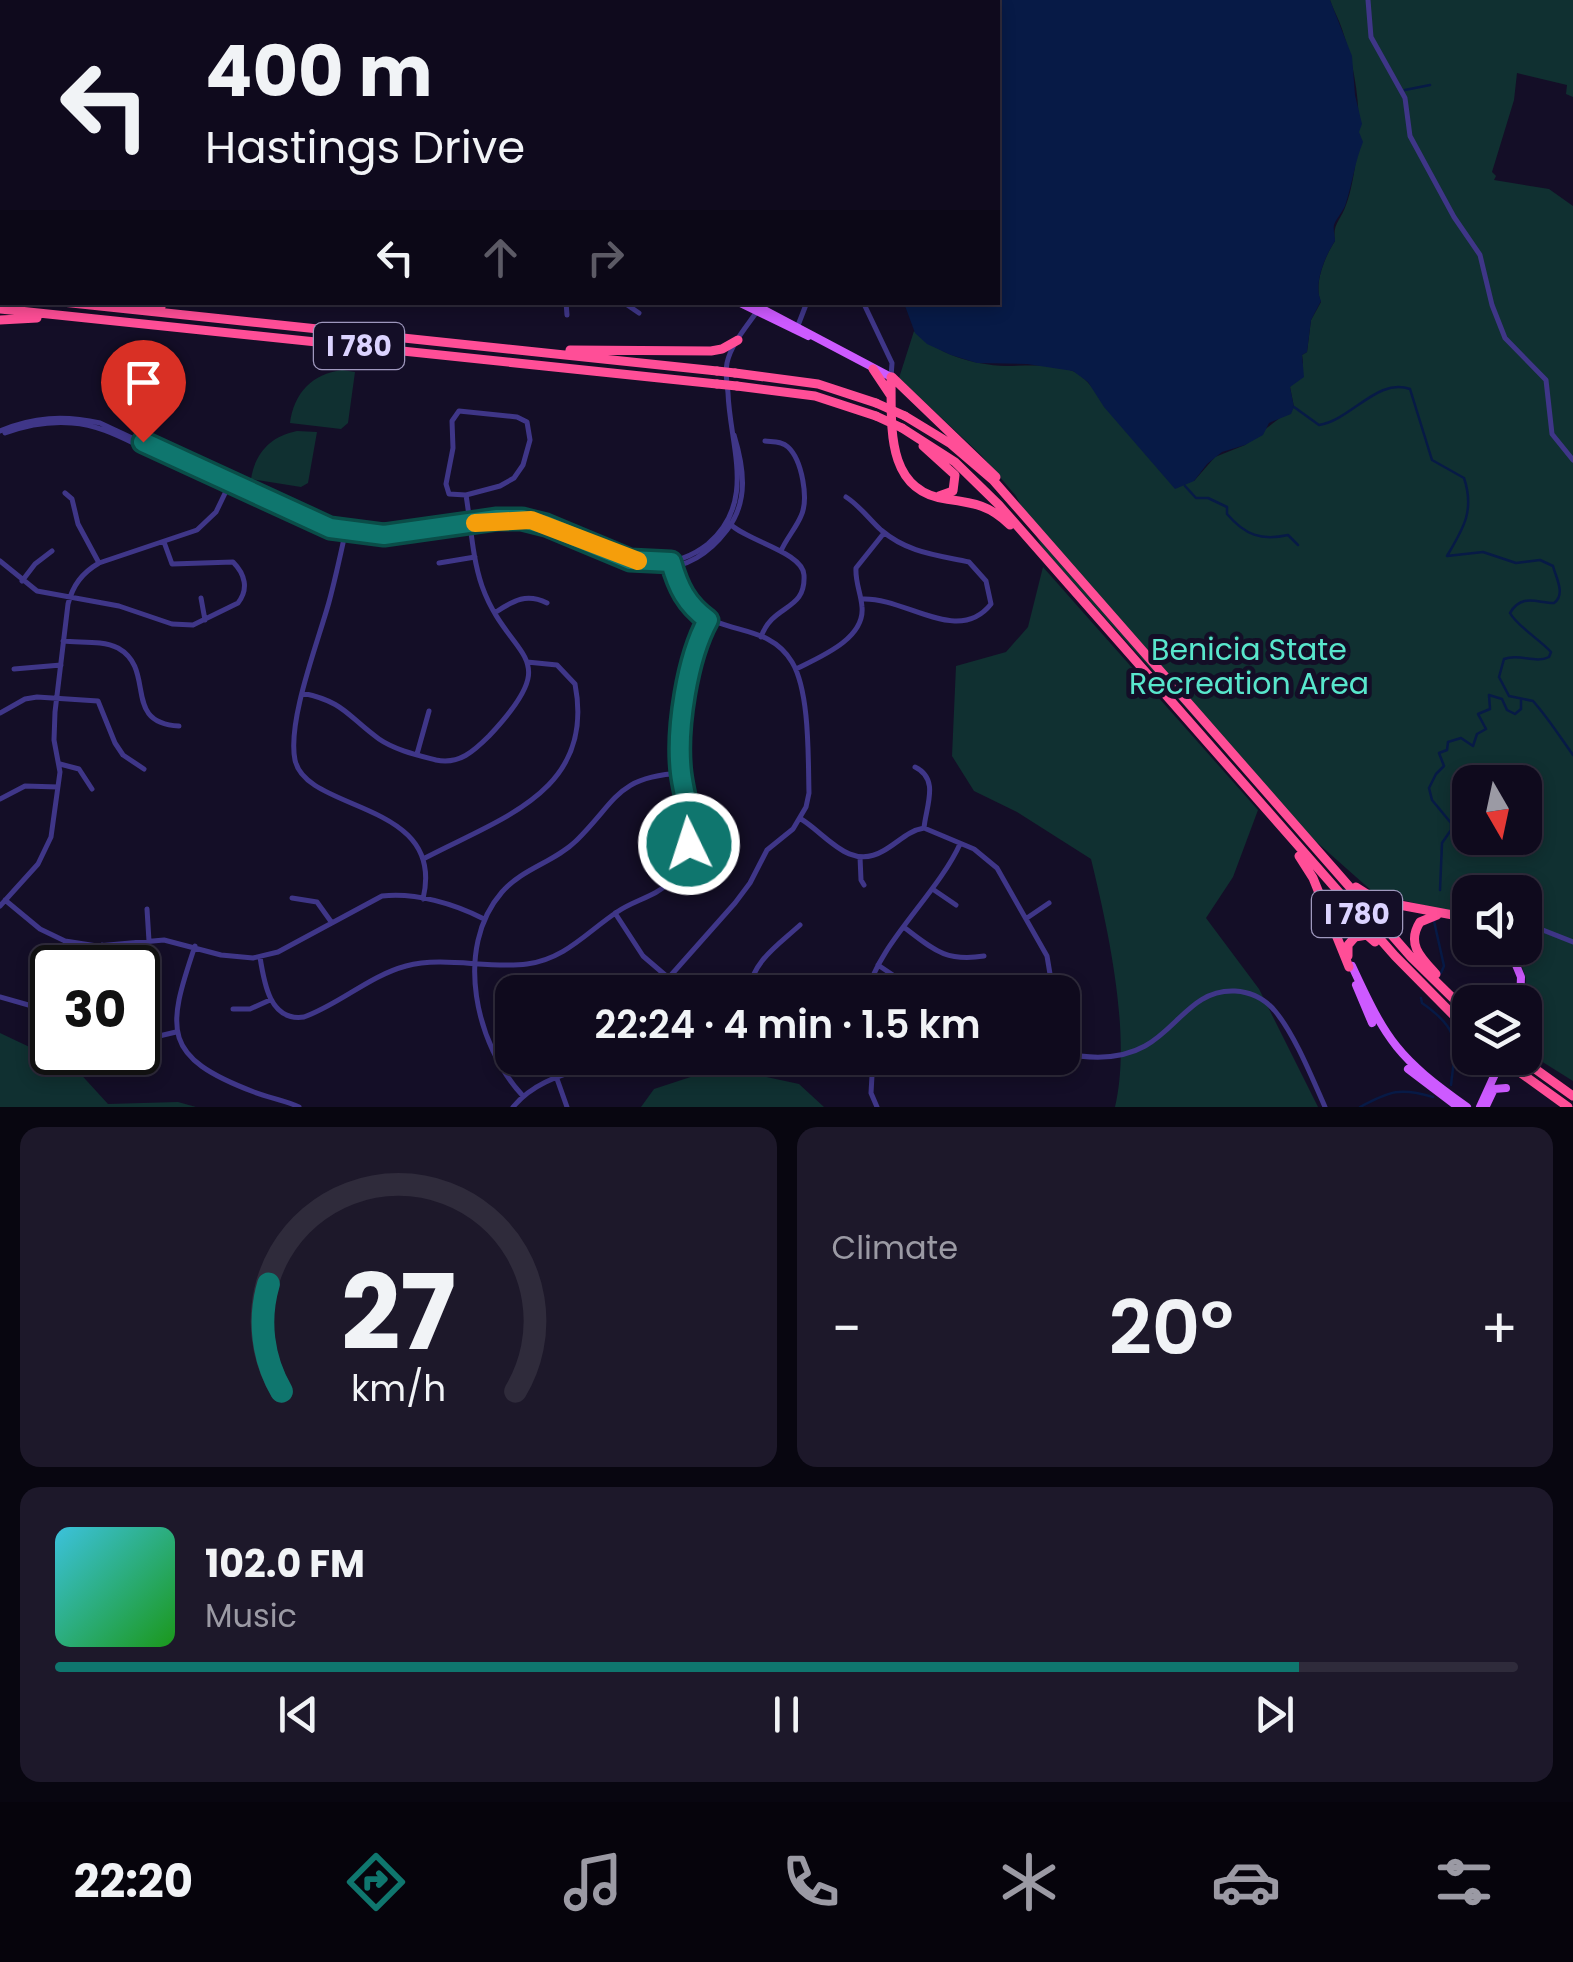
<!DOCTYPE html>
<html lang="en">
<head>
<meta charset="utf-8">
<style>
  body { margin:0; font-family:Poppins,sans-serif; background:#1d182a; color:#f1f3f6; height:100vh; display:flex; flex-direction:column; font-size:38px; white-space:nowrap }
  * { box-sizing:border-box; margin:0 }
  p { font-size:32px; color:#9b9aa4 }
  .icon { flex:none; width:55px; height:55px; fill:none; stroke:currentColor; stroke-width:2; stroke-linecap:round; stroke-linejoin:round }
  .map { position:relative; height:1107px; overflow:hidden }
  .panel { display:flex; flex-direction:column; gap:20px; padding:20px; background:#080610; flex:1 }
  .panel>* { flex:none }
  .banner { position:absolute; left:0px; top:0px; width:1000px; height:305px; box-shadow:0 5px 15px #0003,0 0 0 2px #2f2b3b; background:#0f0a1d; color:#f1f3f6; overflow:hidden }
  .needle { width:65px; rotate:171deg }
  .tools { position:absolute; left:1452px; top:765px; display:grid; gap:20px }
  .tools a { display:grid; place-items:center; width:90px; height:90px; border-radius:20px; background:#0f0a1d; box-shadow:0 5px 15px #0003,0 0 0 2px #2f2b3b; font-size:50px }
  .speed { position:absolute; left:30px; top:945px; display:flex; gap:20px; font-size:50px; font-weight:700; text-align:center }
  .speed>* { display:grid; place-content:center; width:130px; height:130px; border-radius:50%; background:#0f0a1d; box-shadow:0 5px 15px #0003,0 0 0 2px #2f2b3b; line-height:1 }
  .speed .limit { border:5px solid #111; border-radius:15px; background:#fff; color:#111 }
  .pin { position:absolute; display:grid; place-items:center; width:85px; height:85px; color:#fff; margin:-102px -42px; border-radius:50% 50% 50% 0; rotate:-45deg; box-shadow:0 0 10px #0007 }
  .pin .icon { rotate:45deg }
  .me { position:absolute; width:110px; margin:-55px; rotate:356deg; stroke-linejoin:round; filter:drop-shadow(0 0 8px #0008) }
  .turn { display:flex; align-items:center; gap:35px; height:210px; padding:0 40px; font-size:45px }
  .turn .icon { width:130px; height:130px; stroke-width:2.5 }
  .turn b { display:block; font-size:70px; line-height:85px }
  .lanes { display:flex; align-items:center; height:95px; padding:0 40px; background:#0003; justify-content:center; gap:50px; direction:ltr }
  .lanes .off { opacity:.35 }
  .big { font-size:75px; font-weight:600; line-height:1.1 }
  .panel .tile { flex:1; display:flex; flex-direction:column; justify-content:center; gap:15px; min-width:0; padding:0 35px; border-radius:20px; background:#1d182a }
  .panel .dial { align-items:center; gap:0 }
  .dial svg { height:260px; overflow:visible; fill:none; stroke:#2f2b3b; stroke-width:7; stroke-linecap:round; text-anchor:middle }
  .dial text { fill:#f1f3f6; stroke:none }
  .song { display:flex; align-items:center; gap:30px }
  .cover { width:120px; height:120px; border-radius:15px; background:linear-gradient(135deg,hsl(190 70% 55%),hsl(120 70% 35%)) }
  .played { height:10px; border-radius:5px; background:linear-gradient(90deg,#0f766e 85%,#2f2b3b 85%) }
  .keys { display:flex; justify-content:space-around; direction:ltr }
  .heat { display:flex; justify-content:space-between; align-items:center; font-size:55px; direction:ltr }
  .panel .tiles { flex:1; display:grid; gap:20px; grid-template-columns:1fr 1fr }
  .tile:last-child { grid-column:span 2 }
  .trip { position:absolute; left:495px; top:975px; width:585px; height:100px; border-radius:20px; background:#0f0a1d; box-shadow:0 5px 15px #0003,0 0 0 2px #2f2b3b; font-weight:600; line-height:100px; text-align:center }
  .menu { display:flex; height:160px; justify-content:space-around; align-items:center; background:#06040c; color:#9b9aa4 }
  .menu .icon { width:70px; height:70px }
  .menu .current { color:#0f766e }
  .menu b { font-size:45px; color:#f1f3f6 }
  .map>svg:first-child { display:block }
  .green { fill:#103031; fill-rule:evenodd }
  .water { fill:#071a46 }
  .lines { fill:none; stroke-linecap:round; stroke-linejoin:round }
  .stream { stroke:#071a46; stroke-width:2.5 }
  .minor { stroke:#3f3688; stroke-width:5 }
  .major { stroke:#cd5aff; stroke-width:8 }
  .highway { stroke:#ff4e97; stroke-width:9 }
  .major-bridge { stroke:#cd5aff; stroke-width:8 }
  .highway-bridge { stroke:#ff4e97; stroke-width:9 }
  .route-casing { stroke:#0a4d48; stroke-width:25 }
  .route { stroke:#0f766e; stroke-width:18 }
  .slow { stroke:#f59e0b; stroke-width:18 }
  .labels { text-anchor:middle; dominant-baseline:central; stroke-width:10; stroke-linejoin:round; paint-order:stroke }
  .shield { fill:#140e27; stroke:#9f98be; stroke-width:2.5 }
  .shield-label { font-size:28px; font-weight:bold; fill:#dbd3ff }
  .park-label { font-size:30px; fill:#58e6cc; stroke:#140e27 }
</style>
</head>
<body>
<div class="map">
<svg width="1573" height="1107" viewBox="0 0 1573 1107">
  <rect width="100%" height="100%" fill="#140e27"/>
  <path class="green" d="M1330 0H1573V97L1566 94 1567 85 1517 73 1514 100 1492 172 1496 176 1494 180 1549 189 1573 206V1081L1525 1051 1526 979 1516 948H1525V892H1470V918L1373 892 1268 799 1043 549 1016 496 981 455 899 378 914 331C938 354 972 365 1006 366 1027 366 1055 363 1075 372 1092 381 1110 414 1126 430 1146 449 1172 464 1194 481L1215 457 1245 445 1294 407 1290 387 1303 363 1302 355 1307 352 1311 320 1321 302C1313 285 1325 256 1335 241 1332 224 1341 220 1346 205 1351 192 1354 174 1356 159 1363 116 1356 70 1342 29 1339 19 1333 10 1330 0ZM1470 782H1525V838H1470Z
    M342 370 355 372 348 423 341 429 290 423C294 393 312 374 342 370Z
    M297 431 317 432 308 483 301 487 251 479C255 453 271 436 297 431Z
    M1043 567 1258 810 1233 877 1206 918 1259 989 1318 1107H1115C1132 1036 1108 929 1091 859L1017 812 974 791 952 756 956 666 1006 652 1028 627Z
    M0 1033 76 1069 108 1104 178 1102 196 1107H0Z
    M721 1067 799 1084 824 1107H641L654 1089Z"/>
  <path class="water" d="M629 0H1330L1352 56 1355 95 1362 124 1359 132 1363 142C1355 161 1353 181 1346 203 1344 211 1337 217 1334 225 1333 229 1335 237 1335 241 1325 256 1313 285 1321 301L1311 320 1307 352 1302 355 1304 377 1290 387 1294 407 1291 414 1269 423 1263 435 1245 445 1222 452 1207 464 1194 481 1175 489 1104 407 1088 382 1073 371 1027 364 977 363 951 355 927 344 915 333 904 303 998 302V2Z"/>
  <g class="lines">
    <path class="stream" d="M1405 90 1430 85
      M1294 407 1319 425C1351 420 1378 377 1410 389L1432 460 1464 478C1475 511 1463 529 1447 556L1483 552 1516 563 1540 560 1553 566C1556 578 1566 594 1554 603 1537 603 1522 593 1510 613 1517 626 1539 639 1551 652L1549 657C1535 664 1519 653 1504 659L1499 677 1509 696 1533 701C1549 719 1560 737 1573 755
      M1185 486 1196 498H1208L1227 507V514C1245 535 1261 541 1288 535L1298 545
      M1440 890 1442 843 1451 830V823L1432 800 1429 788 1436 774 1444 766 1439 753 1447 750 1448 742 1461 738 1473 746 1477 734 1486 729 1478 714 1490 709 1489 695 1502 699 1507 710 1515 714 1521 709V700
      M1434 921 1444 966 1441 973
      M1421 998 1422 1003C1461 1030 1456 1042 1451 1085
      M1360 1107C1390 1091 1400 1087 1433 1097"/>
    <path class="minor" d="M44 0 45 2
      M73 0 90 2
      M233 0 239 2
      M392 0 399 2
      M1368 0 1371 37 1405 98 1410 136 1454 217 1480 255 1492 305 1505 338 1546 380 1552 434 1573 460
      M280 2 281 0
      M407 2 408 0
      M0 126H2
      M0 161 2 153
      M566 302 567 315
      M623 302 639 313
      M863 302 892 363 891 377
      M797 328 807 302
      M459 411 517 417 527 422 530 440 523 465 514 478 500 486 466 495 449 494 446 484 453 448 452 421Z
      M0 431C33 417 64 415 100 423L310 521C362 539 408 533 461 525 483 521 506 516 529 520 569 527 603 558 644 562 668 565 689 559 708 544 757 502 730 447 728 393 727 383 725 373 727 363 731 344 747 326 758 310
      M5 433C27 425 48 421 72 423 103 425 129 442 157 454 187 468 217 481 247 495 280 510 310 527 345 536 406 551 467 514 527 525 598 538 665 611 727 530 749 501 744 468 734 435
      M765 441C773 442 782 441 788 447 802 460 809 499 801 516 796 528 786 539 781 551
      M65 493 72 499 78 524 99 563
      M846 497C860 506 869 519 881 530 908 553 937 555 969 562L986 581 991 604C958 646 906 597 862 599
      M729 523C746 541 803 552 804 575 806 612 773 603 761 637
      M345 534C340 557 335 580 329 602 318 642 287 721 295 760 306 813 447 800 423 899
      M0 561 37 591 119 606 172 624 193 625 238 603C249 589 245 574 233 562L172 564 164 542
      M439 563 475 557
      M22 581 35 564 52 551
      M201 598 205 620
      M496 612C514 600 527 593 547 603
      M63 641C80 643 102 640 118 648 157 670 121 723 179 726
      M14 669 61 665
      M796 669C820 657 865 639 862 607 861 593 855 582 856 568L884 533
      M302 693C345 702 347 716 379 739 395 750 417 755 436 760 459 765 474 751 489 736 568 652 509 662 482 586 472 557 471 525 466 495
      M0 713 25 699 37 697 98 701 115 743 123 755 144 769
      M417 754 429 711
      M60 764 79 769 92 789
      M915 767C940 779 926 806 924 828
      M0 799 25 786 58 787
      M801 819C826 834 849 871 883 851 898 843 907 831 924 828L974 849 997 868 1047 956 1050 974 1041 992
      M860 857 861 880 864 885
      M425 858C501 818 596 791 575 684L557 665 527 662
      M934 890 956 905
      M292 898 317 902 332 923
      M5 900 40 929 65 941 97 946 164 940 221 955 253 958 278 952 382 896C415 892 455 904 484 919
      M1456 900 1470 901
      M0 906 38 864 51 837 60 772 54 740 55 712 68 604C73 585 82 573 99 563L197 530 216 512 229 485
      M147 909 149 941
      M615 913 643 956 685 992
      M1027 918 1049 903
      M1525 923 1573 942
      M905 928C934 950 946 962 984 956
      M102 945 104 968
      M195 946C166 1031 162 1057 254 1092 269 1098 285 1100 299 1107
      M260 957C264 983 270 1022 304 1017 340 1004 369 976 406 966 444 956 488 969 527 964 565 959 587 932 617 912 634 900 655 897 670 882 683 869 689 852 690 834 691 813 684 795 682 775 676 732 687 657 708 620
      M878 965 918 992
      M1046 986 1057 992
      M656 992 735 903 750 883 767 850 793 829 806 807 809 793C808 759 810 692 792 662 761 610 692 650 672 565
      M748 992C754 960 777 946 800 925
      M868 992C877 946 938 893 960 844
      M1062 996 1077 1008
      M0 997 39 1008
      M233 1009H250L270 1000
      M138 1041 176 1032
      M136 1052V1069
      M1062 1053C1090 1059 1120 1060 1145 1046 1178 1028 1193 989 1235 991 1251 992 1264 998 1275 1011 1295 1035 1312 1078 1325 1107
      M866 1058 906 1060 931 1058
      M873 1058 871 1093 877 1107
      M556 1076 567 1107
      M523 1096C476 1046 453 948 502 892 523 868 555 862 577 840 618 799 617 777 681 773
      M513 1107C540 1075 577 1073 613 1058"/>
    <path class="major" d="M150 0 155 2
      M161 0 166 2
      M738 302 808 336
      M749 302 891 377
      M1453 915 1470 919
      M1509 948 1521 977 1520 1002
      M1352 966C1387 1042 1398 1058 1467 1107
      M1356 985 1372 1023
      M1408 1069 1458 1107
      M1486 1106 1494 1089 1506 1088
      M1480 1107 1495 1074"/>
    <path class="highway" d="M0 242H2
      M0 296H2
      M62 302 717 371
      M136 302 161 307
      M0 309 717 384
      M0 320 37 318
      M570 350 711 351 722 349 738 340
      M873 369 891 396
      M735 373 818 384 876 403
      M891 377C892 423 884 491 946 499 974 503 990 505 1010 525
      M892 377 996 477
      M737 386 815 396 876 416
      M905 416 951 444 993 480 1411 957 1470 1015
      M902 428 955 462 999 505 1395 956 1470 1032
      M923 446 955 475 953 491 939 496
      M1299 856 1313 878 1349 967
      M1356 887 1378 901 1453 915
      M1348 956V945L1355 937 1367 935 1375 942
      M1436 974C1421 958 1406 944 1420 922L1437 915
      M1500 1058 1568 1107
      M1520 1058 1573 1096"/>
    <path class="major-bridge" d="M1495 1074 1501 1058"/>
    <path class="highway-bridge" d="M717 371 735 373
      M717 384 737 386
      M876 403 905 416
      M876 416 902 428"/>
  </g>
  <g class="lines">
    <g class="route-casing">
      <path id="route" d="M143 442 330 528 384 535 497 519H522L546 525 630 560 671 562C678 587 686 604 708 620 687 658 676 729 681 773 684 798 693 818 689 844"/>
    </g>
    <use href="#route" class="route"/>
    <path class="slow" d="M475 523 531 520 638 561"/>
  </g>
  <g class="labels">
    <g class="shield">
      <rect x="314" y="323" width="90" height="46" rx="8"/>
      <rect x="1312" y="891" width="90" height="46" rx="8"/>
    </g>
    <g class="shield-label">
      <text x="359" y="346">I 780</text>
      <text x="1357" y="914">I 780</text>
    </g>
    <g class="park-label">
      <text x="1249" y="649">Benicia State<tspan x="1249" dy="34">Recreation Area</tspan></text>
    </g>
  </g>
</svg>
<div class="tools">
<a><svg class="needle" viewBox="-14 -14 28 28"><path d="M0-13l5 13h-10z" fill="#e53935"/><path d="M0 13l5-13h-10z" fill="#9b9aa4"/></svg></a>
<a><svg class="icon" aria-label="sound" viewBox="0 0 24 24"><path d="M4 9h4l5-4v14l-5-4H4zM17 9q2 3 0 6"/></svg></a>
<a><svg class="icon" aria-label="layers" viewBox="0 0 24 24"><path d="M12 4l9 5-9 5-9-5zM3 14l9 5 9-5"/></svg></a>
</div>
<div class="speed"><div class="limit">30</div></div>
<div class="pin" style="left:143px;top:442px;background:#d93025"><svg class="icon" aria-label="arrive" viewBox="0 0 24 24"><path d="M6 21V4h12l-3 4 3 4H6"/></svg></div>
<svg class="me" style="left:689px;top:844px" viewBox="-20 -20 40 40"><circle r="17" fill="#0f766e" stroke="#fff" stroke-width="3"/><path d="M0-11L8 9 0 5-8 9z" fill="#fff"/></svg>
<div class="trip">22:24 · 4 min · 1.5 km</div>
<div class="banner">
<div class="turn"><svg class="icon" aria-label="left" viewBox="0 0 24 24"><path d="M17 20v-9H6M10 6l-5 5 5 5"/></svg><div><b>400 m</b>Hastings Drive</div></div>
<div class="lanes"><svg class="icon" aria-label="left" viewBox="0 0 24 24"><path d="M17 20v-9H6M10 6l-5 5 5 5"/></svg><svg class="icon off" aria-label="ahead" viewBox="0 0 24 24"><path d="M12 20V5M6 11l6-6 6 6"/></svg><svg class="icon off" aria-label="right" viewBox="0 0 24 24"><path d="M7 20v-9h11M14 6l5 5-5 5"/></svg></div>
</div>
</div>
<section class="panel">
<div class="tiles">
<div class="tile dial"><svg viewBox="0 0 100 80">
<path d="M14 69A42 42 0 1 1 86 69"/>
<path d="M14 69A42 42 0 0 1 10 36" stroke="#0f766e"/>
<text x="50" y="56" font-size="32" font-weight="700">27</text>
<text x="50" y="72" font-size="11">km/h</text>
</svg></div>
<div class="tile"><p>Climate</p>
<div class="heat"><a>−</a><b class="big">20°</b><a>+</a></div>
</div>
<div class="tile">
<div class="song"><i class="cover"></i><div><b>102.0 FM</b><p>Music</p></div></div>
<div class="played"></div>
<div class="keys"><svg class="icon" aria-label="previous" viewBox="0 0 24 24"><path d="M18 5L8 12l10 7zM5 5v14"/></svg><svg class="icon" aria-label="pause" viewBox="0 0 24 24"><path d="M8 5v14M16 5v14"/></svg><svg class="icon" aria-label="next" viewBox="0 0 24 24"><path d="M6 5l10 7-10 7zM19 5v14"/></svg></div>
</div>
</div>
</section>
<nav class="menu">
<b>22:20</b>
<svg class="icon current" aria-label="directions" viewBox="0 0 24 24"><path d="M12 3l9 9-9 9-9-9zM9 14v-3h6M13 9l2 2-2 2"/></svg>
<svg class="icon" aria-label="music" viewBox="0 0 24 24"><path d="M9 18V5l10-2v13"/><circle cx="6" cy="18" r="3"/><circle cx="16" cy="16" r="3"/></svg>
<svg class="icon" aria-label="phone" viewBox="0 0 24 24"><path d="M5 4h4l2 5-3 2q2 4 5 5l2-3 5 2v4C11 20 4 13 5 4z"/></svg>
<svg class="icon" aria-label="climate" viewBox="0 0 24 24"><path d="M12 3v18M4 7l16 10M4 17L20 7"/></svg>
<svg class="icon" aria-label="car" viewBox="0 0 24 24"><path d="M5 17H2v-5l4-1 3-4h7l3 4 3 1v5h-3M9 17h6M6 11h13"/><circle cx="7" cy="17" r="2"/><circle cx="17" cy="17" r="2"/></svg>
<svg class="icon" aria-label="filters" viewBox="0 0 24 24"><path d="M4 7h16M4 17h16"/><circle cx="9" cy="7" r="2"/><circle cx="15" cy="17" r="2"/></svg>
</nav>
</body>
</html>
